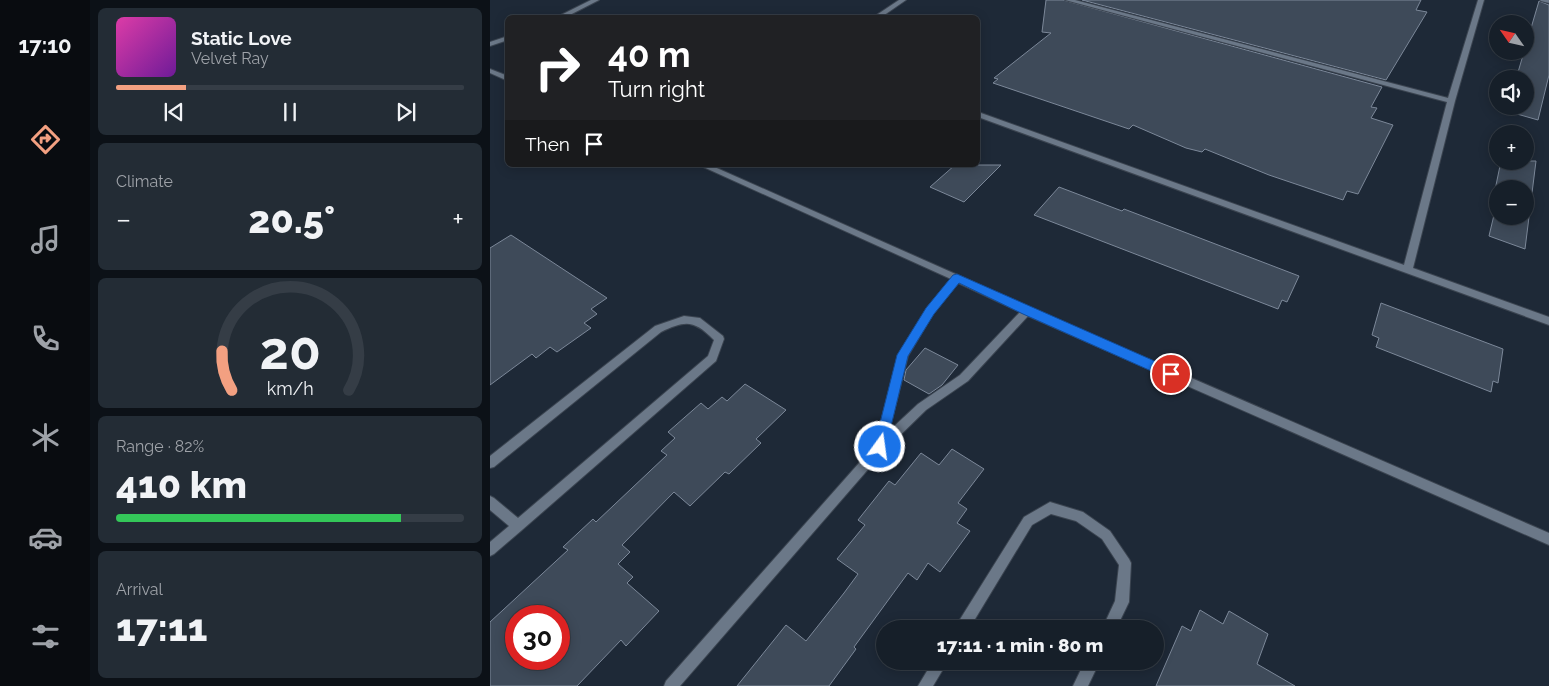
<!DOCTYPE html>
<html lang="en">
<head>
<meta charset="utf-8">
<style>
  body { margin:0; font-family:Raleway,sans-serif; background:#232c35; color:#f1f3f6; height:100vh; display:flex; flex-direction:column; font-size:19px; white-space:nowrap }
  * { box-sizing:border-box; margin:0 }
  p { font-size:16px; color:#9ea2a8 }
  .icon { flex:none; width:28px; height:28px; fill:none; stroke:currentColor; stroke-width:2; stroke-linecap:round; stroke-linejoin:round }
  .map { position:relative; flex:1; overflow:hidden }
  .drawer { display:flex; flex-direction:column; gap:8px; padding:8px; background:#0c1117; width:400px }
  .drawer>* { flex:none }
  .guide { position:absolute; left:15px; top:15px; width:475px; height:152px; border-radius:8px; box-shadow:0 2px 12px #0003,0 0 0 1px #353d46; background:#202124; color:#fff; overflow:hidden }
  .needle { width:32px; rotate:304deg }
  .buttons { position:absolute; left:999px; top:15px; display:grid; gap:10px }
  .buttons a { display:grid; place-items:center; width:45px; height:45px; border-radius:50%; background:#161f29; box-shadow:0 2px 12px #0003,0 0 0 1px #353d46; font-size:25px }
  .speed { position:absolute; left:15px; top:605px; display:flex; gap:10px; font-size:25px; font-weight:700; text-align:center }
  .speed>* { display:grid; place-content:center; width:65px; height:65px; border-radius:50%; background:#161f29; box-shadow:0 2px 12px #0003,0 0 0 1px #353d46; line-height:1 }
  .speed .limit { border:8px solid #d22; background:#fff; color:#111 }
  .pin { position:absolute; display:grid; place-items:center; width:42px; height:42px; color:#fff; margin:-21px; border:2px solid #fff; border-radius:50%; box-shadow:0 1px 5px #0007 }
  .me { position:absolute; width:55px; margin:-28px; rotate:14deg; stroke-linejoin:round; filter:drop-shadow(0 0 4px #0008) }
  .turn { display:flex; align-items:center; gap:18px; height:105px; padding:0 20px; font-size:22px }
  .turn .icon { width:65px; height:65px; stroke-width:2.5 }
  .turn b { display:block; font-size:35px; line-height:42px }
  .then { display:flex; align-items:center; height:48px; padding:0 20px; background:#0003; gap:10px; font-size:19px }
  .big { font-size:38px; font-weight:800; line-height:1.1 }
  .drawer .tile { flex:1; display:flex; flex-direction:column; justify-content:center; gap:8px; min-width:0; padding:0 18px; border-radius:8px; background:#232c35 }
  .drawer .dial { align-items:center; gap:0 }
  .dial svg { height:130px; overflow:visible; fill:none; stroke:#353d46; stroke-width:7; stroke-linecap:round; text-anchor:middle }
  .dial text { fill:#f1f3f6; stroke:none }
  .song { display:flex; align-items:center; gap:15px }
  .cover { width:60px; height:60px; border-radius:8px; background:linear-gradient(135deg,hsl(320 70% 55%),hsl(280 70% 35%)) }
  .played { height:5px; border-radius:2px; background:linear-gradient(90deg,#f3a081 20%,#353d46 20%) }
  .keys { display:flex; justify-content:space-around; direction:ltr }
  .heat { display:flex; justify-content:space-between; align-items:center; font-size:28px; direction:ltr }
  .charge { height:8px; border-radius:4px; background:linear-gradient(90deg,#34c759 82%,#353d46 0) }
  .trip { position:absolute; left:386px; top:620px; width:288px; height:50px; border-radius:25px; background:#161f29; box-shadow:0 2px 12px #0003,0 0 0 1px #353d46; font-weight:800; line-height:50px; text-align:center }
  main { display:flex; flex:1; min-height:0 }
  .tab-bar { display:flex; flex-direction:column; width:90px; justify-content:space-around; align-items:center; background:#090c10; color:#9ea2a8 }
  .tab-bar .icon { width:35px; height:35px }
  .tab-bar .selected { color:#f3a081 }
  .tab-bar b { font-size:22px; color:#f1f3f6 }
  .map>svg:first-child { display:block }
  .building { fill:#3e4a59; stroke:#7c8899; fill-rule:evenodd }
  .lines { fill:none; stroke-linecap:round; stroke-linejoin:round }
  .street-casing { stroke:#3b4450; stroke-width:2 }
  .street { fill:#6b7888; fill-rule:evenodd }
  .route { fill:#1a73e8; stroke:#114b97 }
</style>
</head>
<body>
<main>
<nav class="tab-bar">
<b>17:10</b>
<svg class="icon selected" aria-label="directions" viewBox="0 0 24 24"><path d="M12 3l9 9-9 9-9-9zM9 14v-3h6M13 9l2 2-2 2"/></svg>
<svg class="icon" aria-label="music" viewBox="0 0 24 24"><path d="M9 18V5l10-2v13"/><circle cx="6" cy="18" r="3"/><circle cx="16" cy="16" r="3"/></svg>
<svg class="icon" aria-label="phone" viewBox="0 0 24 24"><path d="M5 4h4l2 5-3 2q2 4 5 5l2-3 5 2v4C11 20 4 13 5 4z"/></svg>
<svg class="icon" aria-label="climate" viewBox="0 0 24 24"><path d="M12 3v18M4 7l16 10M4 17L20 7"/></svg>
<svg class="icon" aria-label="car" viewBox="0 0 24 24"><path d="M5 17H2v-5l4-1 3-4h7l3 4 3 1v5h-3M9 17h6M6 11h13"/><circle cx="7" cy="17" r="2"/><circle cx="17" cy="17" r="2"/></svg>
<svg class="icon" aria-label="filters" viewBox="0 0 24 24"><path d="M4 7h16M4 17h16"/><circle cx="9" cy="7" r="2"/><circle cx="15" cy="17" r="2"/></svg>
</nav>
<section class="drawer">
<div class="tile">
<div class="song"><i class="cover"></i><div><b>Static Love</b><p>Velvet Ray</p></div></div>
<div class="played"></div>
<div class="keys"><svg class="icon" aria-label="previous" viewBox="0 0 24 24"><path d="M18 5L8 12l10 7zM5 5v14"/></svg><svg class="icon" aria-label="pause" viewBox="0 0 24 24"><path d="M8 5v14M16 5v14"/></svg><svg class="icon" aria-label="next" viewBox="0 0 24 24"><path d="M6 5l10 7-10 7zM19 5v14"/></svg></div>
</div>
<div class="tile"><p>Climate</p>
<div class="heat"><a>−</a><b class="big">20.5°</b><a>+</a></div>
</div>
<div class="tile dial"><svg viewBox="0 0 100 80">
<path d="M14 69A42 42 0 1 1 86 69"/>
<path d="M14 69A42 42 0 0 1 8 45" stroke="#f3a081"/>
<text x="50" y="56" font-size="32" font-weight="700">20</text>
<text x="50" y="72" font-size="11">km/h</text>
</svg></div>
<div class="tile"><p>Range · 82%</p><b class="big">410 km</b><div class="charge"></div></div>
<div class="tile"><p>Arrival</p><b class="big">17:11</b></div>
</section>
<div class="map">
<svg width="1059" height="686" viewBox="0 0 1059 686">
  <rect width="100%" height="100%" fill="#1e2937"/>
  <path class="building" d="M556 0H573L892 87 881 107 887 108 881 118 903 125 868 194 857 191 853 200 779 175 715 149 712 152 696 148 643 125 639 129 503 83 508 79 504 78 561 33 552 32Z
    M592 0H931L926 10 937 12 896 80Z
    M1049 1 1059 5V75L1048 120 1020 112 1021 106H1035V79H1026Z
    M1011 161H1046L1035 249 999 236 1008 198V216H1035V189L1005 190Z
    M465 165H511L474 202 440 187Z
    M569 187 632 211 634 209 809 276 797 302 792 300 788 309 544 215Z
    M21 235 117 298 101 309 107 314 94 323 101 328 67 352 60 347 46 358 42 354 0 385V248Z
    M891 303 1013 349 1008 383 1003 381 1001 392 886 347 889 338 882 335Z
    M435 348 468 365 452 385 439 394 414 380 416 370Z
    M255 384 296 410 266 439 271 443 239 474 235 472 200 506 184 492 132 545 140 552 128 564 143 577 137 583 169 611 136 646 131 640 87 686H0V622L78 550 73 547 103 519 106 522 177 455 171 451 185 438 178 432 211 403 218 409 232 397 237 401ZM26 616H69V659H26Z
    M462 449 494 469 468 503 477 509 467 523 480 531 450 572 438 563 427 580 418 573 364 647 366 649 339 686H247L296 625 316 641 354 593 368 574 347 559 375 525 368 520 399 481 405 485 431 453 449 465Z
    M710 610 733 624 739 611 778 634 767 664 805 686H666L692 626 701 631Z"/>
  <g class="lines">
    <g class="street-casing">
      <path id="street" d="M101 0H109L74 18H65Z
        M409 0H416L390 18H382Z
        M575 0H585L958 98 988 0H994L965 101 923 268 1059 317V325L488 117V113H491L914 265 957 102Z
        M1050 0H1059V3L1051 1Z
        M18 36V40L0 46V42Z
        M0 69 18 76V81L0 73Z
        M209 165H220L470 276 540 308 1059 533V545L538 316 478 381 436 410 394 451 190 686H174L176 681 385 445 408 355 437 308 461 279ZM468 283 530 312 470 375 428 404 399 431 418 356 443 314Z
        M194 316 210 318 233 336 234 339 226 361 32 530 4 554 0 556V542L19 526 0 510V496L4 498 28 518 218 356 224 340C204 320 196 320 171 332L4 467 0 468V456L165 326Z
        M560 502 593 512 620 531 639 559 641 563 639 602 626 629H612L625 601 629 565 612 539 586 521 561 514 542 525 479 629H464L534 517Z
        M443 661H458L443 686H428Z
        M595 661H610L598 686H583Z"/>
    </g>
    <use href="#street" class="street"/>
  </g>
  <path class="route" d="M467 274 685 370 687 374 685 378H677L533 314 469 283 444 314 418 356 396 447 395 451 390 453 385 451 384 447 407 355 436 308 463 275Z"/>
</svg>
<div class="buttons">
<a><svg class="needle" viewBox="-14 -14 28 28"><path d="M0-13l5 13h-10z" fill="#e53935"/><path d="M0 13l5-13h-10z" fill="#9ea2a8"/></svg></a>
<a><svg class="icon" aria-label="sound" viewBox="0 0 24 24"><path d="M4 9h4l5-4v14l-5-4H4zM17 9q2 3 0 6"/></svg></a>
<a>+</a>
<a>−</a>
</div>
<div class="speed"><div class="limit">30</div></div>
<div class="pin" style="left:681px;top:374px;background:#d93025"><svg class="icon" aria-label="arrive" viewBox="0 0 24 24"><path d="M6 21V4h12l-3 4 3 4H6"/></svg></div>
<svg class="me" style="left:390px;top:447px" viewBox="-20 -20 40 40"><circle r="17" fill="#1a73e8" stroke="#fff" stroke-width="3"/><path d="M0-11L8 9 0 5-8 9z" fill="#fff"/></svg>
<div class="trip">17:11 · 1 min · 80 m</div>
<div class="guide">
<div class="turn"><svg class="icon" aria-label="right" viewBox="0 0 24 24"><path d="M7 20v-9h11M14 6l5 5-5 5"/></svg><div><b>40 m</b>Turn right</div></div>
<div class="then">Then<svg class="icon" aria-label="arrive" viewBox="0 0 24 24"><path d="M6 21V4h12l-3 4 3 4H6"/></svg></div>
</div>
</div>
</main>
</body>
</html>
